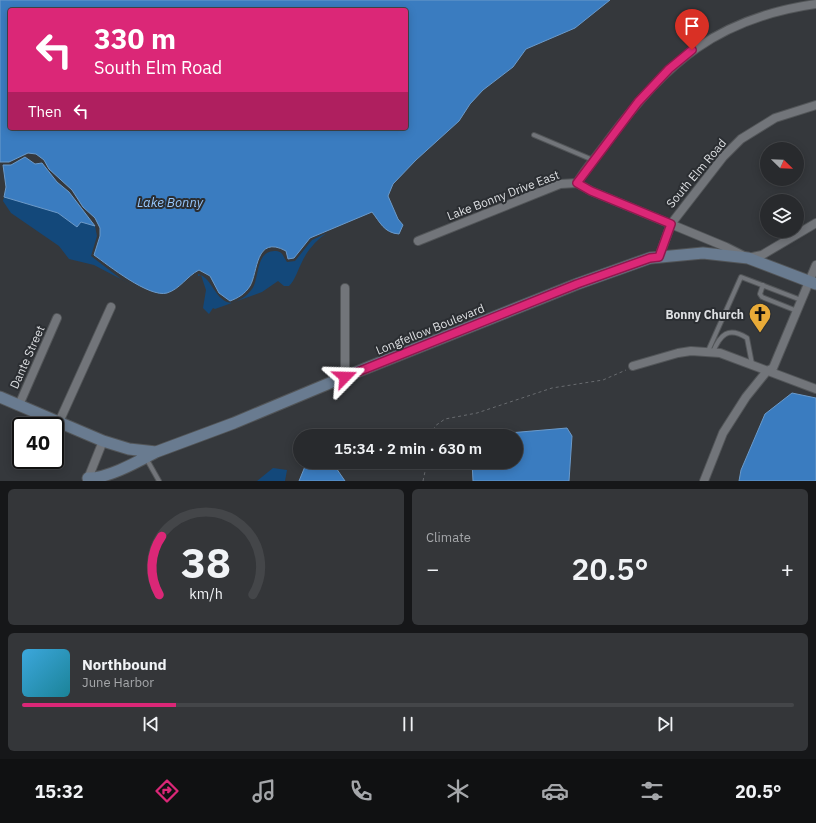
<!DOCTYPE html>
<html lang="en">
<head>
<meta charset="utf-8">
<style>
  body { margin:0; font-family:"IBM Plex Sans",sans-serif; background:#343639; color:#f1f3f6; height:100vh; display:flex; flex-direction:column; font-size:15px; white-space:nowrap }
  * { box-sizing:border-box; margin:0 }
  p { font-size:13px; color:#a5a7aa }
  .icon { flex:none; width:22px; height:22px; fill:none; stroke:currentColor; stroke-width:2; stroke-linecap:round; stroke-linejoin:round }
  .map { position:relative; height:481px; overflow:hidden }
  .panel { display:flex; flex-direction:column; gap:8px; padding:8px; background:#161719; flex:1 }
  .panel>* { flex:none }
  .guide { position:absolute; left:8px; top:8px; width:400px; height:122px; border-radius:4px; box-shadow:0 2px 10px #0003,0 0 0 1px #444649; background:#db2777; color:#fff; overflow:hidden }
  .needle { width:26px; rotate:113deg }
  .controls { position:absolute; left:760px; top:142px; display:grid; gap:8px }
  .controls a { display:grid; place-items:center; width:44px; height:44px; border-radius:50%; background:#282a2d; box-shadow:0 2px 10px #0003,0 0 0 1px #444649; font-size:20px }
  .speed { position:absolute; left:12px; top:417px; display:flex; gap:8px; font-size:20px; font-weight:700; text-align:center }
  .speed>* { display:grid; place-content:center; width:52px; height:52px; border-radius:50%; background:#282a2d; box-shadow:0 2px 10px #0003,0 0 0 1px #444649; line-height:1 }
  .speed .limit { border:2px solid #111; border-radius:6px; background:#fff; color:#111 }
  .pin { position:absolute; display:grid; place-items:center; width:34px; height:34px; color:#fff; margin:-41px -17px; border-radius:50% 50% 50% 0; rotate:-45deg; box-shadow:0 0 4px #0007 }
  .pin .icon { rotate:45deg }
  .me { position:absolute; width:44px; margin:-22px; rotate:68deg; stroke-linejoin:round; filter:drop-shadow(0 0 3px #0008) }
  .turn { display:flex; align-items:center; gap:14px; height:84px; padding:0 20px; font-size:18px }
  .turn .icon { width:52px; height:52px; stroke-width:2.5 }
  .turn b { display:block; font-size:28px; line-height:34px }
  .then { display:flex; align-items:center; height:38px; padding:0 20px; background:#0003; gap:8px; font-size:15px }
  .big { font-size:30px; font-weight:600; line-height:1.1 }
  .panel .widget { flex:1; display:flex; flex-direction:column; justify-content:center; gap:6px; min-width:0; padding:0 14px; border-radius:6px; background:#343639 }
  .panel .dial { align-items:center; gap:0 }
  .dial svg { height:104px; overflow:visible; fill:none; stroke:#444649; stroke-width:7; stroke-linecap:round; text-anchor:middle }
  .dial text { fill:#f1f3f6; stroke:none }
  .song { display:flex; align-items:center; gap:12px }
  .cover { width:48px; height:48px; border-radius:6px; background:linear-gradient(135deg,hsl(200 70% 55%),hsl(190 70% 35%)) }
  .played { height:4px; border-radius:2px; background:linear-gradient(90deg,#db2777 20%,#444649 20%) }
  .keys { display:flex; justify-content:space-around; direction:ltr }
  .heat { display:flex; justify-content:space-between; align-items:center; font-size:22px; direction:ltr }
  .panel .tiles { flex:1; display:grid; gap:8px; grid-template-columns:1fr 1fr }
  .widget:last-child { grid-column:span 2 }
  .trip { position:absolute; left:293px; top:429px; width:230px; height:40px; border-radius:20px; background:#282a2d; box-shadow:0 2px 10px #0003,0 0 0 1px #444649; font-weight:600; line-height:40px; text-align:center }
  .dock { display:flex; height:64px; justify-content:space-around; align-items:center; background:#101112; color:#a5a7aa }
  .dock .icon { width:28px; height:28px }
  .dock .active { color:#db2777 }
  .dock b { font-size:18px; color:#f1f3f6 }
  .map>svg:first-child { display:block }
  .green { fill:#13487a }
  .water { fill:#3a7cc0; stroke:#6b9aca; fill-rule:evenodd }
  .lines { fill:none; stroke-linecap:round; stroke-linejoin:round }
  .lane-casing { stroke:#525558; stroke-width:6 }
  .street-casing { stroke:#525558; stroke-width:10 }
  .secondary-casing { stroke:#525558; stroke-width:13 }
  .path { stroke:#686b6f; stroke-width:1; stroke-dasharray:3 3; stroke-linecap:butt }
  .lane { stroke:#72757a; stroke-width:4 }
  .street { stroke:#72757a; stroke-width:8 }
  .secondary { stroke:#697b90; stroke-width:11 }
  .route-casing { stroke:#8e194d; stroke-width:10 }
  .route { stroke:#db2777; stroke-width:7 }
  .labels { text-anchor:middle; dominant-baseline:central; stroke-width:4; stroke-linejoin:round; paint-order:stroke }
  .street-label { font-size:12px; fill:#dddfe2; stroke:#2b2e32 }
  .poi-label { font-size:12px; font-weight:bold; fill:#dddfe2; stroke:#2b2e32; text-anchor:end }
  .water-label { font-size:13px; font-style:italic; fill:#96c7fd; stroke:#2b2e32 }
</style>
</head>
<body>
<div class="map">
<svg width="816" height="481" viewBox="0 0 816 481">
  <rect width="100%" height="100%" fill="#35383c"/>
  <path class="green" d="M4 197 58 213 77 227 81 222 95 226 97 236 91 256 121 279 138 288 94 265 69 259 59 246 11 213 3 201Z
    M327 233C316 240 306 252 301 264 297 272 295 280 289 286H284L278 281 262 292 215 309 213 308 209 314 203 308 206 290 201 275 198 276V274C213 278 215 302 232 303 240 300 246 297 252 289 260 278 255 252 274 251 283 251 282 255 287 262L295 261 312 240Z
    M273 468 287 470 285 481H257Z"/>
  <path class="water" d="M0 0H610L575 28 526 49 513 67 483 90 470 104 459 121 416 160 393 184 388 196 398 219 403 225 399 234C384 233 380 222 372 212L310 238 294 258 288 259 286 251C255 234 258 273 250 286 245 294 238 298 230 301L219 293 210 276 199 270C187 276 180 289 167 293 149 298 108 265 94 255L100 236V228L95 218 83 207 72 190 49 169 44 160 36 154 28 153 9 162H0ZM10 10H406V128H10Z
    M25 157 35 164 42 163 57 182 69 192 95 226 81 222 77 227 58 213 4 197 6 187 3 165H11Z
    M792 393 816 398V481H739L741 470 765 414Z
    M567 428 572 436 569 481H473L472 462H516V436H474Z
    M308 462H332L345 481H299L306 464Z"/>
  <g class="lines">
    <g class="lane-casing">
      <path id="lane" d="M534 135 593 160
        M763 285 760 294 762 297 797 311
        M708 351 741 277 801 300
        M713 352C720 335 728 326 747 338L752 364
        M146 458 159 481"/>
    </g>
    <g class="street-casing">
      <path id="street" d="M577 183 591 191 726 247 748 258 762 255 816 223
        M418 241 560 184 577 183C586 168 598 155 608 141 665 63 717 18 816 4
        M659 257 671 224 723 157 741 139 775 118 816 105
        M345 288V377
        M633 366 678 353 691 351 720 353 816 389
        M19 405 57 318
        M59 422 111 307
        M87 481 103 441
        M704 481 723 433 746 397 767 371 773 368 816 265"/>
    </g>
    <g class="secondary-casing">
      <path id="secondary" d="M0 397 103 441 129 449 156 452 234 423 349 375 577 284 650 258 703 253 748 258 816 284
        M88 478C107 479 139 461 156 452"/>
    </g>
    <path class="path" d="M432 436 435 426 445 419 477 413 552 388 603 380 626 370
      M423 481 427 462"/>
    <use href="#lane" class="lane"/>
    <use href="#street" class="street"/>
    <use href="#secondary" class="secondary"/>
  </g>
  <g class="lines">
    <g class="route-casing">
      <path id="route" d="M345 377 577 284 650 258 659 257 671 224 591 191 577 183 638 102 669 69 692 50"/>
    </g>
    <use href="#route" class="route"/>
  </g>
  <defs>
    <g id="church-pin" transform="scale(1.15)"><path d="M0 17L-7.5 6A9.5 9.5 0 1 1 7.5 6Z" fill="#e9ab38" stroke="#2b2e32"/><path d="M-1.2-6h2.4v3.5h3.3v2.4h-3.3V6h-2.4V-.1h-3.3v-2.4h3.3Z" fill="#111"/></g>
  </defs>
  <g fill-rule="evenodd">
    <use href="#church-pin" x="760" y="314"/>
  </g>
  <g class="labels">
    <g class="street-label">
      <text transform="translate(696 173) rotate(-50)">South Elm Road</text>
      <text transform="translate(503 195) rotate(-21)">Lake Bonny Drive East</text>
      <text transform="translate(430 329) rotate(-22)">Longfellow Boulevard</text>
      <text transform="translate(27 357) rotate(-66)">Dante Street</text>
    </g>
    <g class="poi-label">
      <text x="744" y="314">Bonny Church</text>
    </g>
    <g class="water-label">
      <text x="170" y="202">Lake Bonny</text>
    </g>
  </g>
</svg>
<div class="controls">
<a><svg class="needle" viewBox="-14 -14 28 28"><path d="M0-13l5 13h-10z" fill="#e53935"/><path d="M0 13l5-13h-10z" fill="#a5a7aa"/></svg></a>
<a><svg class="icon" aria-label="layers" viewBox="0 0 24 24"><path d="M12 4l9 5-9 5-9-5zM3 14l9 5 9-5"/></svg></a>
</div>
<div class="speed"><div class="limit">40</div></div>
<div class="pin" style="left:692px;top:50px;background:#d93025"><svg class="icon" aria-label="arrive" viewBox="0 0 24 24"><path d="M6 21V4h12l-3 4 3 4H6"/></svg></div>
<svg class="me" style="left:345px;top:377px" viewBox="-20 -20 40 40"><path d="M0-17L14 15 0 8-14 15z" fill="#db2777" stroke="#fff" stroke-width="4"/></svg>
<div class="trip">15:34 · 2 min · 630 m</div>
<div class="guide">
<div class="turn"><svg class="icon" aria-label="left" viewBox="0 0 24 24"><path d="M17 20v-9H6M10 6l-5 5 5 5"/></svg><div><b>330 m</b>South Elm Road</div></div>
<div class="then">Then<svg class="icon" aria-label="left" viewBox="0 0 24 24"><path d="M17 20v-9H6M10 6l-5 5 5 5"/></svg></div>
</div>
</div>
<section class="panel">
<div class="tiles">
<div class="widget dial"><svg viewBox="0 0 100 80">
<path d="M14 69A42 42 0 1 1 86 69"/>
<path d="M14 69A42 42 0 0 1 16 24" stroke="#db2777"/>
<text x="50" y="56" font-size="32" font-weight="700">38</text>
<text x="50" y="72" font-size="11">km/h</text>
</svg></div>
<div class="widget"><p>Climate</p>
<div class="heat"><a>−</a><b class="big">20.5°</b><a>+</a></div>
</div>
<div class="widget">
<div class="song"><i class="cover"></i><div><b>Northbound</b><p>June Harbor</p></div></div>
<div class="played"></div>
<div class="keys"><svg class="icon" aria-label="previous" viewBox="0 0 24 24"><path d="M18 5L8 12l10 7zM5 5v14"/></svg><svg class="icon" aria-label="pause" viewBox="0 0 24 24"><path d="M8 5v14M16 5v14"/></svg><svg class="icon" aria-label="next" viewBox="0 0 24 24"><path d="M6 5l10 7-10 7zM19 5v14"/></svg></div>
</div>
</div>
</section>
<nav class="dock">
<b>15:32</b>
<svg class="icon active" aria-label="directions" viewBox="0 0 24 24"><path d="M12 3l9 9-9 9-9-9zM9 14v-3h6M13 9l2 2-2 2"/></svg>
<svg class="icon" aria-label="music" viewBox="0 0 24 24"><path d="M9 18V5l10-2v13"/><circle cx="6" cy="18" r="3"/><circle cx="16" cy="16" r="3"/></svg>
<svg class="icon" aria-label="phone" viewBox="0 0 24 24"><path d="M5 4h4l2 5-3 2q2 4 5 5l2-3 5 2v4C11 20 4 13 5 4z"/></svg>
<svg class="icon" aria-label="climate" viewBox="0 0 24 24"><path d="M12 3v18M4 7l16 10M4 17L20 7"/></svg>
<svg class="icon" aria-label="car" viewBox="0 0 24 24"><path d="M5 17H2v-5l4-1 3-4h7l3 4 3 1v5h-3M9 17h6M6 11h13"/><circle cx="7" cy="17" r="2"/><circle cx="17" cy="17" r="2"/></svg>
<svg class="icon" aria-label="filters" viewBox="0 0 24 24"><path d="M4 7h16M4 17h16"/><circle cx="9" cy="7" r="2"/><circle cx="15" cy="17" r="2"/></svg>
<b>20.5°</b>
</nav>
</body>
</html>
